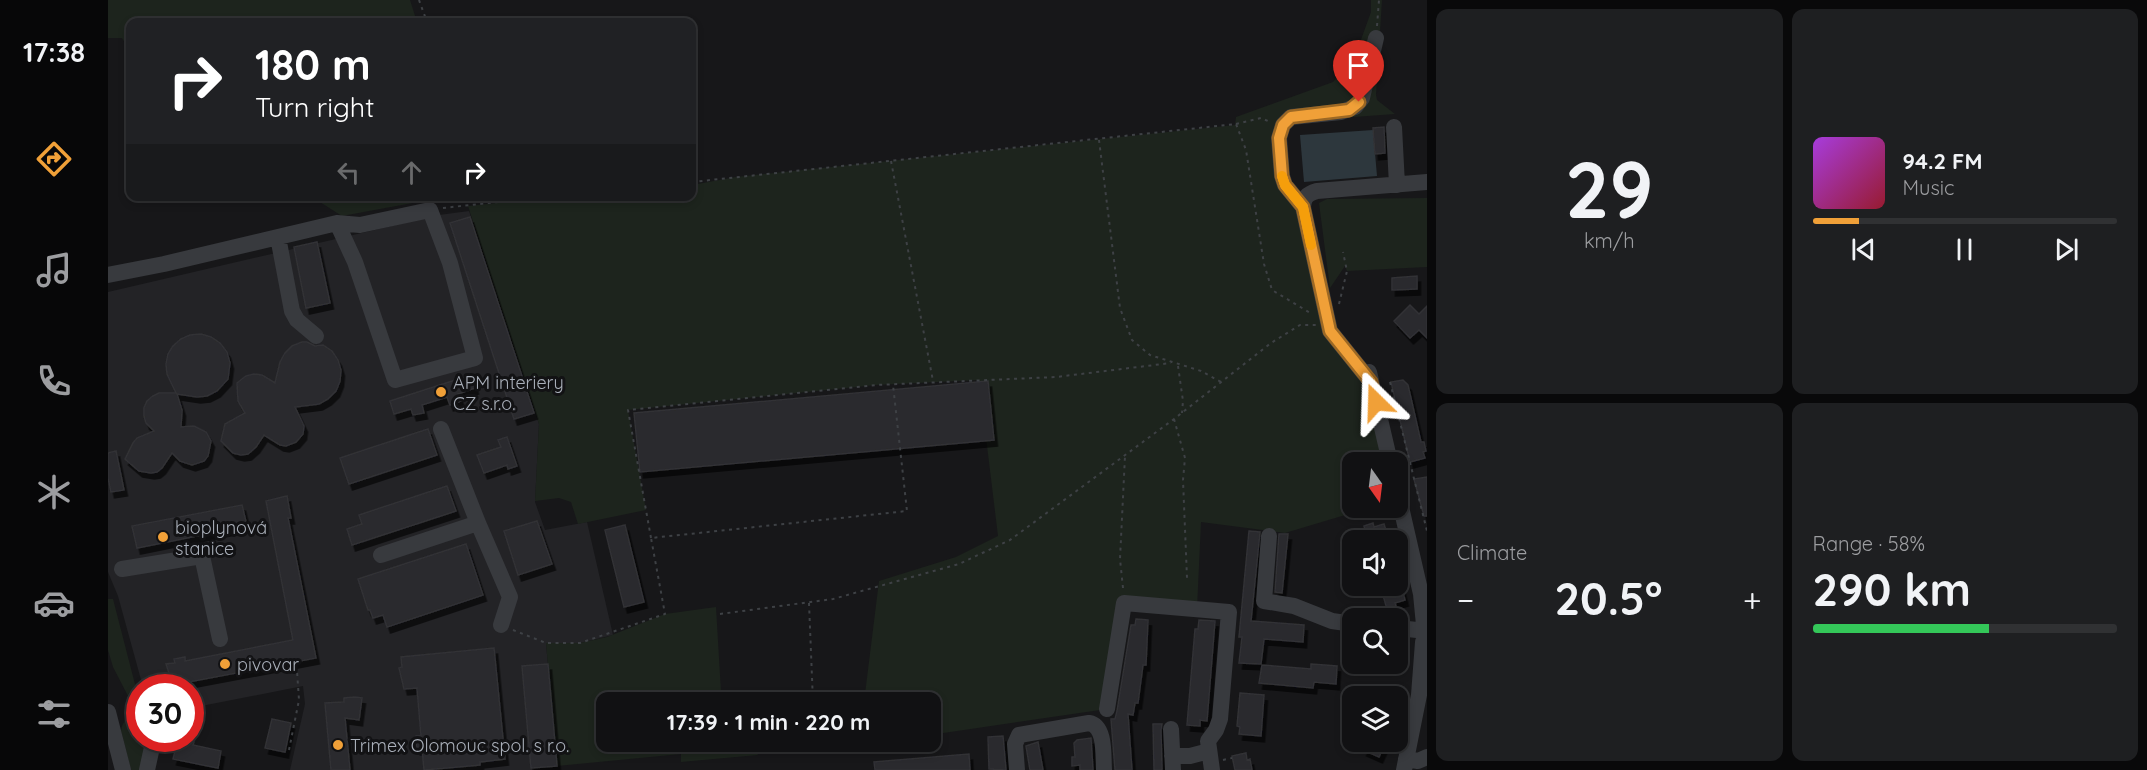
<!DOCTYPE html>
<html lang="en">
<head>
<meta charset="utf-8">
<style>
  body { margin:0; font-family:Quicksand,sans-serif; background:#1e1f21; color:#f1f3f6; height:100vh; display:flex; flex-direction:column; font-size:22px; white-space:nowrap }
  * { box-sizing:border-box; margin:0 }
  p { font-size:20px; color:#9c9da0 }
  .icon { flex:none; width:33px; height:33px; fill:none; stroke:currentColor; stroke-width:2; stroke-linecap:round; stroke-linejoin:round }
  .map { position:relative; flex:1; overflow:hidden }
  .panel { display:flex; flex-direction:column; gap:9px; padding:9px; background:#09090a; width:720px }
  .panel>* { flex:none }
  .guide { position:absolute; left:18px; top:18px; width:570px; height:183px; border-radius:12px; box-shadow:0 3px 9px #0003,0 0 0 2px #303133; background:#202124; color:#fff; overflow:hidden }
  .needle { width:39px; rotate:166deg }
  .controls { position:absolute; left:1234px; top:452px; display:grid; gap:12px }
  .controls a { display:grid; place-items:center; width:66px; height:66px; border-radius:12px; background:#111113; box-shadow:0 3px 9px #0003,0 0 0 2px #303133; font-size:30px }
  .speed { position:absolute; left:18px; top:674px; display:flex; gap:12px; font-size:30px; font-weight:700; text-align:center }
  .speed>* { display:grid; place-content:center; width:78px; height:78px; border-radius:50%; background:#111113; box-shadow:0 3px 9px #0003,0 0 0 2px #303133; line-height:1 }
  .speed .limit { border:9px solid #d22; background:#fff; color:#111 }
  .pin { position:absolute; display:grid; place-items:center; width:51px; height:51px; color:#fff; margin:-62px -26px; border-radius:50% 50% 50% 0; rotate:-45deg; box-shadow:0 0 6px #0007 }
  .pin .icon { rotate:45deg }
  .me { position:absolute; width:66px; margin:-33px; rotate:338deg; stroke-linejoin:round; filter:drop-shadow(0 0 4px #0008) }
  .turn { display:flex; align-items:center; gap:21px; height:126px; padding:0 30px; font-size:27px }
  .turn .icon { width:78px; height:78px; stroke-width:2.5 }
  .turn b { display:block; font-size:42px; line-height:51px }
  .lanes { display:flex; align-items:center; height:57px; padding:0 30px; background:#0003; justify-content:center; gap:30px; direction:ltr }
  .lanes .off { opacity:.35 }
  .big { font-size:45px; font-weight:700; line-height:1.1 }
  .panel .card { flex:1; display:flex; flex-direction:column; justify-content:center; gap:9px; min-width:0; padding:0 21px; border-radius:12px; background:#1e1f21 }
  .panel .dial { align-items:center; gap:0 }
  .dial b { font-size:78px; line-height:1 }
  .song { display:flex; align-items:center; gap:18px }
  .cover { width:72px; height:72px; border-radius:9px; background:linear-gradient(135deg,hsl(280 70% 55%),hsl(350 70% 35%)) }
  .played { height:6px; border-radius:3px; background:linear-gradient(90deg,#f0a038 15%,#303133 15%) }
  .keys { display:flex; justify-content:space-around; direction:ltr }
  .heat { display:flex; justify-content:space-between; align-items:center; font-size:33px; direction:ltr }
  .charge { height:9px; border-radius:4px; background:linear-gradient(90deg,#34c759 58%,#303133 0) }
  .panel .tiles { flex:1; display:grid; gap:9px; grid-template-columns:repeat(2,1fr) }
  .trip { position:absolute; left:488px; top:692px; width:345px; height:60px; border-radius:12px; background:#111113; box-shadow:0 3px 9px #0003,0 0 0 2px #303133; font-weight:700; line-height:60px; text-align:center }
  main { display:flex; flex:1; min-height:0 }
  .menu { display:flex; flex-direction:column; width:108px; justify-content:space-around; align-items:center; background:#070708; color:#9c9da0 }
  .menu .icon { width:42px; height:42px }
  .menu .current { color:#f0a038 }
  .menu b { font-size:27px; color:#f1f3f6 }
  .map>svg:first-child { display:block }
  .built { fill:#232326 }
  .green { fill:#1d241d }
  .water { fill:#2d373d }
  .building { fill:#2a2a2d; stroke:#313135; stroke-width:1.5; filter:url(#shadow) }
  .lines { fill:none; stroke-linecap:round; stroke-linejoin:round }
  .path { stroke:#3e4145; stroke-width:2; stroke-dasharray:3 4.5; stroke-linecap:butt }
  .minor { stroke:#383a3e; stroke-width:16 }
  .route-casing { stroke:#9c6824; stroke-width:15 }
  .route { stroke:#f0a038; stroke-width:10 }
  .slow { stroke:#f59e0b; stroke-width:10 }
  .poi-dot { fill:#f0a038; stroke:#121214; stroke-width:2 }
  .labels { text-anchor:middle; dominant-baseline:central; stroke-width:6; stroke-linejoin:round; paint-order:stroke }
  .poi-label { font-size:18px; fill:#a9afb9; stroke:#121214; text-anchor:start }
</style>
</head>
<body>
<main>
<nav class="menu">
<b>17:38</b>
<svg class="icon current" aria-label="directions" viewBox="0 0 24 24"><path d="M12 3l9 9-9 9-9-9zM9 14v-3h6M13 9l2 2-2 2"/></svg>
<svg class="icon" aria-label="music" viewBox="0 0 24 24"><path d="M9 18V5l10-2v13"/><circle cx="6" cy="18" r="3"/><circle cx="16" cy="16" r="3"/></svg>
<svg class="icon" aria-label="phone" viewBox="0 0 24 24"><path d="M5 4h4l2 5-3 2q2 4 5 5l2-3 5 2v4C11 20 4 13 5 4z"/></svg>
<svg class="icon" aria-label="climate" viewBox="0 0 24 24"><path d="M12 3v18M4 7l16 10M4 17L20 7"/></svg>
<svg class="icon" aria-label="car" viewBox="0 0 24 24"><path d="M5 17H2v-5l4-1 3-4h7l3 4 3 1v5h-3M9 17h6M6 11h13"/><circle cx="7" cy="17" r="2"/><circle cx="17" cy="17" r="2"/></svg>
<svg class="icon" aria-label="filters" viewBox="0 0 24 24"><path d="M4 7h16M4 17h16"/><circle cx="9" cy="7" r="2"/><circle cx="15" cy="17" r="2"/></svg>
</nav>
<div class="map">
<svg width="1319" height="770" viewBox="0 0 1319 770">
  <defs>
    <filter id="shadow"><feDropShadow dx="3.5" dy="6" stdDeviation="0" flood-color="#0009"/></filter>
  </defs>
  <rect width="100%" height="100%" fill="#171719"/>
  <path class="built" d="M361 211 431 424 427 502 437 530 479 522 505 635 472 643H438L449 766 424 768V770H182L197 704 195 686 83 708 82 687H35L10 596 0 572V292L331 215Z"/>
  <path class="green" d="M0 0H302L309 22H22V51L14 38H0Z
    M1263 0H1274L1268 95 1269 100 1287 114 1191 121 1172 131 1217 334 1258 381 1276 462H1245V507H1264L1177 533 1093 522 1089 609 1016 603 999 709 822 735V702H756L771 581 848 557 890 536 871 380 768 385 520 410 538 510 470 524 463 502 451 498 427 501 431 424 360 206 455 196H584V185L628 177 1127 125 1128 117 1225 82 1246 59 1263 12Z
    M204 197H337L234 216Z
    M1319 198V267L1239 271 1237 266 1222 288 1211 203 1219 199Z
    M0 599H5L29 692 26 694 20 696 5 667 0 650Z
    M608 607 613 692 619 702H498V741H642L650 755 573 762V754L449 766 438 643H472L499 637 557 614Z
    M31 713 32 738H41L34 770H23L13 731C14 720 22 716 31 713Z"/>
  <path class="water" d="M1265 130 1269 176 1196 182 1192 135Z"/>
  <path class="building" d="M1276 127 1277 153 1267 154 1265 128Z
    M362 217 426 413 406 419 342 223Z
    M209 242 222 303 198 308 186 247Z
    M1309 276V289L1284 290V278Z
    M1302 305 1311 314 1319 306V338L1311 330 1302 338 1286 321Z
    M93 334 103 337 112 343 119 352 122 363 120 379 109 391 99 396 89 397 69 394 74 410 73 427 86 426 98 432 103 441 100 456 96 461 84 465 72 461 64 453 54 468 49 472 43 473 31 471 17 459 25 443 29 438 46 431 38 423 36 416V408L39 401 45 396 51 393H68L59 374 58 364 60 354 65 346 73 339 82 335Z
    M194 342H199L207 346 215 345 224 351 230 360 233 370 232 381 228 391 220 399 211 404 187 407 196 426 195 434 188 442 178 446 172 445 156 435 148 447 140 454 133 455 125 453 113 441 117 424 137 413 130 401 129 383 138 376 146 374 154 375 167 383 172 362 177 353 184 346Z
    M363 375 367 388 350 394 353 401 342 405 339 397 314 405 316 413 305 415 303 409 286 414 282 401Z
    M1295 380 1300 385 1313 442H1316L1318 451 1315 452 1317 458 1302 462 1283 382Z
    M880 381 886 440 532 472 526 413Z
    M320 429 329 455 241 484 232 458Z
    M399 437 409 466 400 469 399 465 376 473 369 455 393 447 390 440Z
    M8 451 16 490 3 492 0 478V453Z
    M1319 477V516H1316L1306 479Z
    M339 486 348 511 244 545 239 529 254 524 251 515Z
    M179 496 183 518H180L208 658 65 685 58 664 67 663 66 659 77 657V661L185 640 158 501Z
    M134 505 139 526 29 548 24 526Z
    M429 521 444 564 410 575 396 531Z
    M1265 523 1266 527 1276 524 1281 540H1260L1256 526Z
    M517 525 536 602 516 607 497 530Z
    M1141 531 1152 532 1143 621 1196 625 1195 642 1156 639 1153 664 1131 663 1134 637H1131Z
    M1171 534H1180L1174 593 1167 592Z
    M358 544 375 595 279 627 275 615 265 618 262 610H260L250 579Z
    M1272 585H1293L1297 600 1287 603 1288 606 1279 609Z
    M1028 619 1040 620 1038 665H1035L1030 703H1027L1025 715 1020 714 1024 770H1007L1003 719H1007L1009 711 1023 625H1027Z
    M1091 620 1107 621 1099 721 1092 720V726L1079 725 1087 629H1090Z
    M386 648 397 759 372 762V765L316 770 314 748 309 749 308 736H313L309 688 296 689 291 668 294 667 293 657Z
    M440 664 449 766 423 768 414 666Z
    M1203 664 1229 666 1228 684 1206 682 1205 688 1151 683 1154 665 1203 669Z
    M1132 693 1156 695 1153 736 1131 734 1132 727 1129 726Z
    M247 697 254 698 251 720 237 718 242 770H223L217 703 236 702V698Z
    M164 719 183 723 177 752 157 748Z
    M1045 724H1054L1053 730 1054 770H1046Z
    M895 736 898 770 881 769 880 737Z
    M983 738 985 770H972V765L964 766V757H967L966 743 969 740Z
    M72 739 86 742 85 745 113 751 110 768 65 759 67 751H69Z
    M1260 741H1270L1277 744 1271 757 1255 750Z
    M930 742 935 770H922L918 746Z
    M1138 753 1139 760 1142 759 1144 770H1127L1124 756Z
    M861 754 862 770H767L766 762Z"/>
  <g class="lines">
    <path class="path" d="M311 0 319 22
      M1269 26 1271 0
      M1128 124 1153 118 1162 122
      M991 140 1012 308 1024 340 1042 355 1093 371 1113 382
      M783 161 825 381
      M584 182 1128 124 1138 150 1156 264 1164 290 1204 314
      M335 208 445 196
      M1231 304 1239 271 1235 252
      M1070 366 1075 401 1074 413
      M1282 382 1319 531
      M1066 419 1077 458 1075 480 1079 578
      M543 538 520 410 768 385 948 377 1063 363
      M1015 588 1012 559 1017 456
      M701 603 705 702
      M612 614 725 599 851 564 902 540 1066 419 1163 343 1192 325H1208
      M405 630 438 643H472L557 614 543 538 799 511 785 385
      M181 750 191 700 189 671
      M1115 760 1124 758"/>
    <path class="minor" d="M1286 127 1289 185
      M1195 207C1196 197 1199 194 1209 191L1319 182
      M170 237 184 311 189 320 208 336
      M0 275 56 264 229 223 252 225 322 210 342 263 367 358 287 380 247 262 229 223
      M1261 372 1282 462
      M1263 382 1222 331 1195 207 1177 185 1174 176 1171 138 1175 125 1183 117 1233 112 1247 107 1254 98 1268 38
      M333 429 370 523
      M1290 494 1313 594 1316 625 1319 634
      M1161 536 1156 601 1186 606 1224 621 1245 624
      M273 555 370 523 402 597 393 625
      M14 569 94 556 112 639
      M1290 628 1309 630 1319 634
      M999 709 1016 603 1121 612 1112 719 1108 730 1100 741 1104 770
      M0 712 15 770
      M1063 729 1065 770
      M1064 756H1082L1101 751
      M1298 759 1310 761 1319 757
      M39 770 46 738
      M909 770 907 744 911 735 981 723C998 726 995 756 996 770
      M1296 770 1311 695 1315 642 1319 635"/>
  </g>
  <g class="lines">
    <g class="route-casing">
      <path id="route" d="M1251 102 1241 110 1183 117 1175 125 1171 138 1174 176 1177 185 1195 207 1222 331 1263 382 1268 402"/>
    </g>
    <use href="#route" class="route"/>
    <path class="slow" d="M1174 176 1177 185 1195 207 1203 245"/>
  </g>
  <g class="poi-dot">
    <circle cx="333" cy="392" r="6"/>
    <circle cx="55" cy="537" r="6"/>
    <circle cx="117" cy="664" r="6"/>
    <circle cx="230" cy="745" r="6"/>
  </g>
  <g class="labels">
    <g class="poi-label">
      <text x="345" y="382">APM interiery<tspan x="345" dy="21">CZ s.r.o.</tspan></text>
      <text x="67" y="527">bioplynová<tspan x="67" dy="21">stanice</tspan></text>
      <text x="129" y="664">pivovar</text>
      <text x="242" y="745">Trimex Olomouc spol. s r.o.</text>
    </g>
  </g>
</svg>
<div class="controls">
<a><svg class="needle" viewBox="-14 -14 28 28"><path d="M0-13l5 13h-10z" fill="#e53935"/><path d="M0 13l5-13h-10z" fill="#9c9da0"/></svg></a>
<a><svg class="icon" aria-label="sound" viewBox="0 0 24 24"><path d="M4 9h4l5-4v14l-5-4H4zM17 9q2 3 0 6"/></svg></a>
<a><svg class="icon" aria-label="search" viewBox="0 0 24 24"><circle cx="10" cy="10" r="6"/><path d="M15 15l6 6"/></svg></a>
<a><svg class="icon" aria-label="layers" viewBox="0 0 24 24"><path d="M12 4l9 5-9 5-9-5zM3 14l9 5 9-5"/></svg></a>
</div>
<div class="speed"><div class="limit">30</div></div>
<div class="pin" style="left:1251px;top:102px;background:#d93025"><svg class="icon" aria-label="arrive" viewBox="0 0 24 24"><path d="M6 21V4h12l-3 4 3 4H6"/></svg></div>
<svg class="me" style="left:1268px;top:402px" viewBox="-20 -20 40 40"><path d="M0-17L14 15 0 8-14 15z" fill="#f0a038" stroke="#fff" stroke-width="4"/></svg>
<div class="trip">17:39 · 1 min · 220 m</div>
<div class="guide">
<div class="turn"><svg class="icon" aria-label="right" viewBox="0 0 24 24"><path d="M7 20v-9h11M14 6l5 5-5 5"/></svg><div><b>180 m</b>Turn right</div></div>
<div class="lanes"><svg class="icon off" aria-label="left" viewBox="0 0 24 24"><path d="M17 20v-9H6M10 6l-5 5 5 5"/></svg><svg class="icon off" aria-label="ahead" viewBox="0 0 24 24"><path d="M12 20V5M6 11l6-6 6 6"/></svg><svg class="icon" aria-label="right" viewBox="0 0 24 24"><path d="M7 20v-9h11M14 6l5 5-5 5"/></svg></div>
</div>
</div>
<section class="panel">
<div class="tiles">
<div class="card dial"><b>29</b><p>km/h</p></div>
<div class="card">
<div class="song"><i class="cover"></i><div><b>94.2 FM</b><p>Music</p></div></div>
<div class="played"></div>
<div class="keys"><svg class="icon" aria-label="previous" viewBox="0 0 24 24"><path d="M18 5L8 12l10 7zM5 5v14"/></svg><svg class="icon" aria-label="pause" viewBox="0 0 24 24"><path d="M8 5v14M16 5v14"/></svg><svg class="icon" aria-label="next" viewBox="0 0 24 24"><path d="M6 5l10 7-10 7zM19 5v14"/></svg></div>
</div>
<div class="card"><p>Climate</p>
<div class="heat"><a>−</a><b class="big">20.5°</b><a>+</a></div>
</div>
<div class="card"><p>Range · 58%</p><b class="big">290 km</b><div class="charge"></div></div>
</div>
</section>
</main>
</body>
</html>
